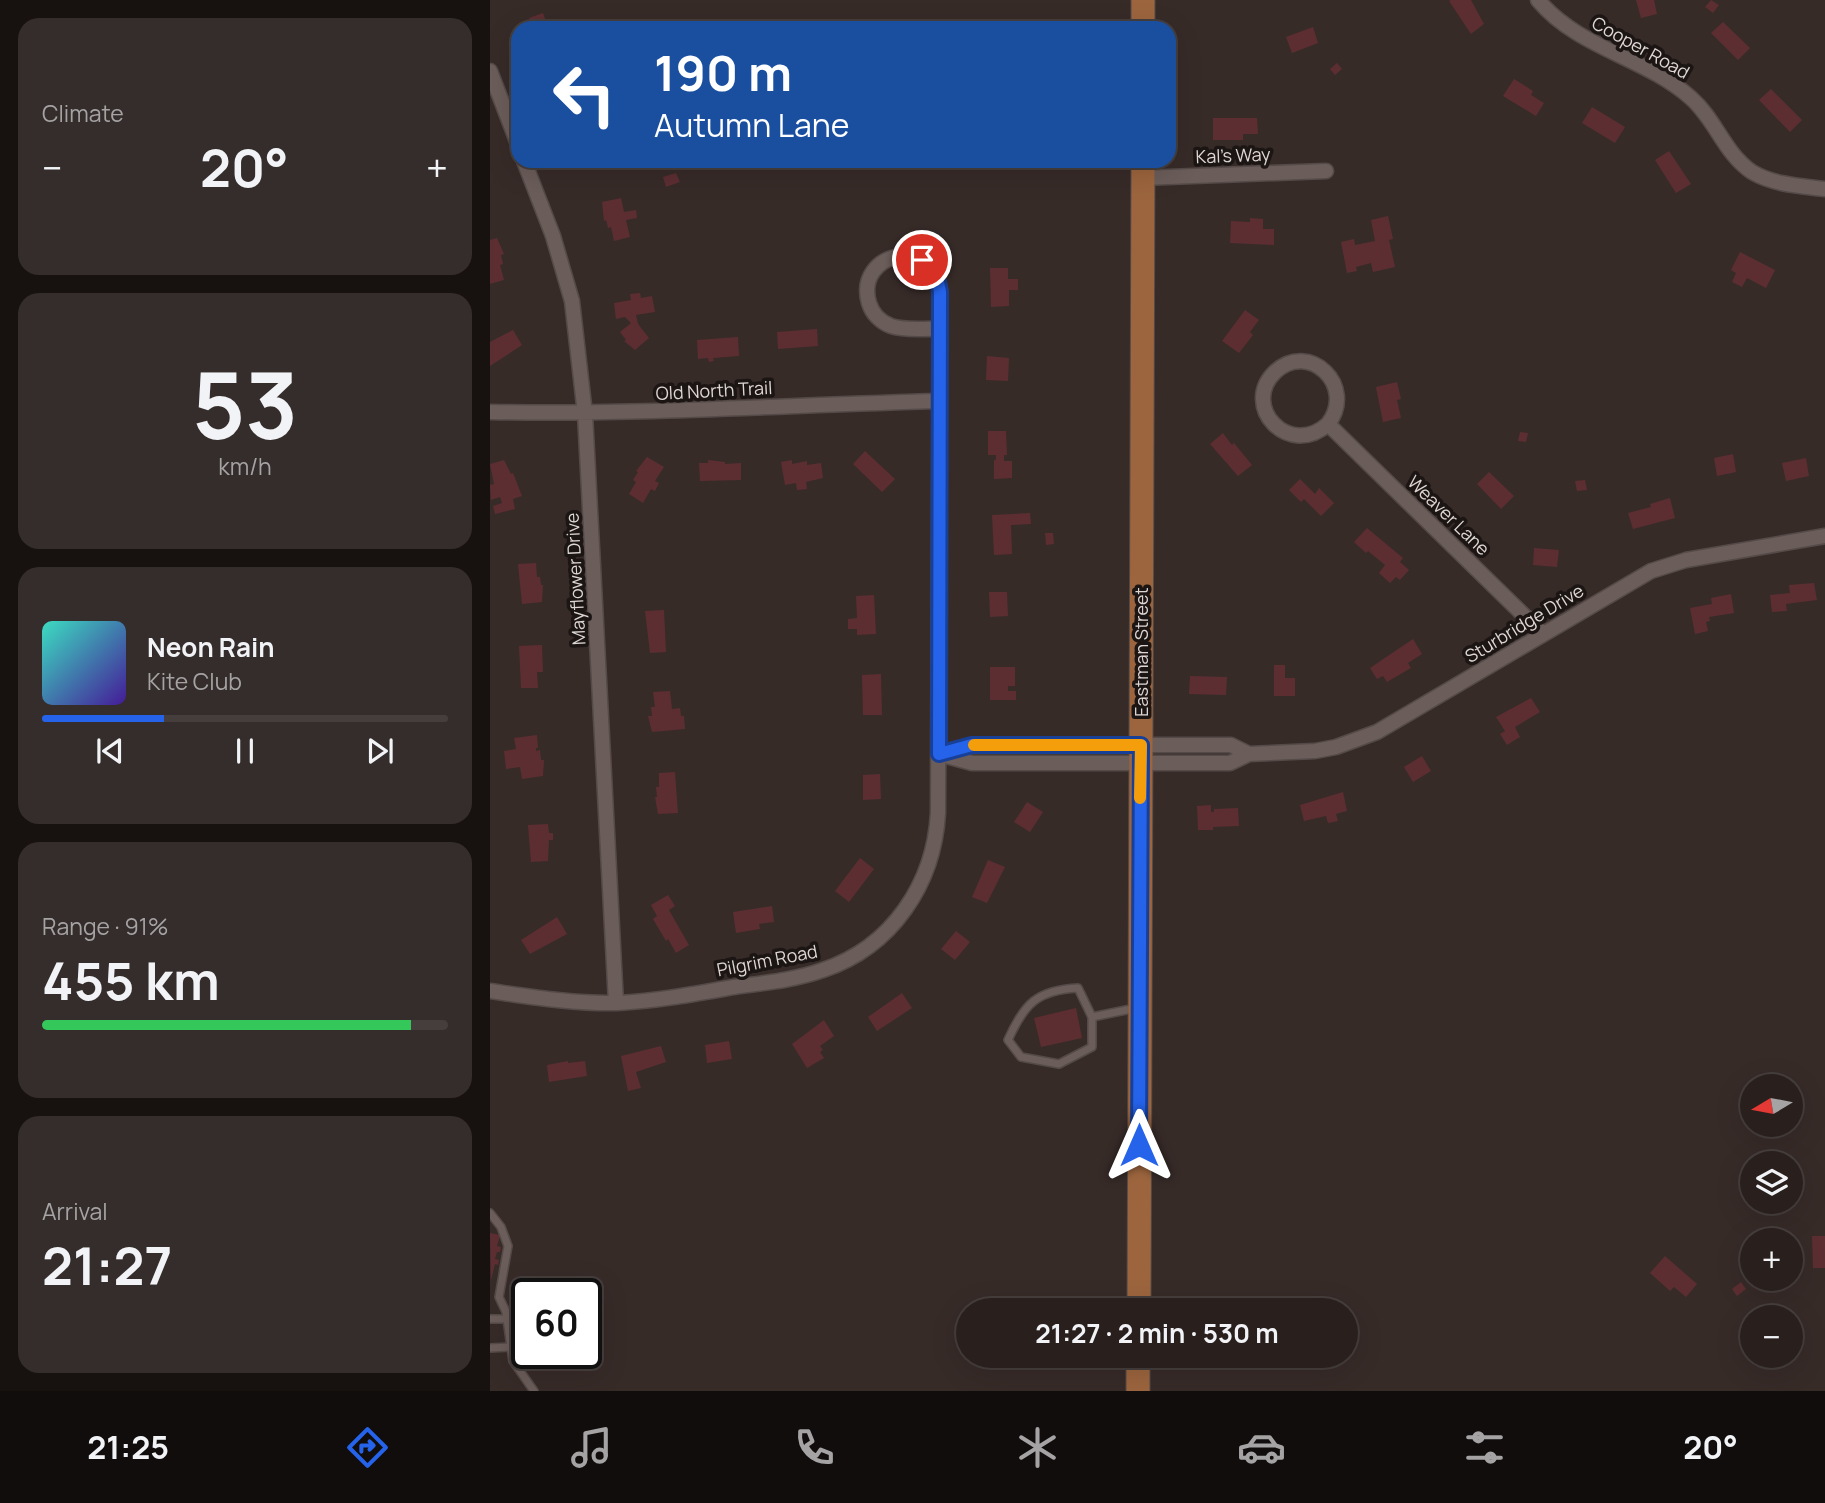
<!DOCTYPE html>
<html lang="en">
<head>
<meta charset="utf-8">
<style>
  body { margin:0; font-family:Manrope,sans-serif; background:#352d2b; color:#f1f3f6; height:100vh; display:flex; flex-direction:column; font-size:26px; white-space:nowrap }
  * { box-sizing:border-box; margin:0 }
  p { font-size:23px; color:#a5a3a4 }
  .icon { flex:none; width:38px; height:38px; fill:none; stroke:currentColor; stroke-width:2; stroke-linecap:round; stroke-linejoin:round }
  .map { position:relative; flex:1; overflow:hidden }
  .side { display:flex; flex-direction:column; gap:18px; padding:18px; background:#171210; width:490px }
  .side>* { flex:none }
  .hud { position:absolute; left:21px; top:21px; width:665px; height:147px; border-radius:21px; box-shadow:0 7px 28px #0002,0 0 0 2px #453e3c; background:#1a4fa0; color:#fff; overflow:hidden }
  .needle { width:46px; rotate:260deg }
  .fabs { position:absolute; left:1250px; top:1074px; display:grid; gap:14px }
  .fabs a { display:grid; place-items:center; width:63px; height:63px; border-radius:50%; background:#29201e; box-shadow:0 7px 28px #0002,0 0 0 2px #453e3c; font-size:35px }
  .speed { position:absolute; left:21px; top:1278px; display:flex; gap:14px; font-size:35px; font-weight:700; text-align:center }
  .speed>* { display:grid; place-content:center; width:91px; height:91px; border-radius:50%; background:#29201e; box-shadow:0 7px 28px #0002,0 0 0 2px #453e3c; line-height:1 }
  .speed .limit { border:4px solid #111; border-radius:10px; background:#fff; color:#111 }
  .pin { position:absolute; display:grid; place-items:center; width:60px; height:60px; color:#fff; margin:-30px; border:4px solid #fff; border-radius:50%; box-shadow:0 2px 7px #0007 }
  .me { position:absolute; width:77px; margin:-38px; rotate:0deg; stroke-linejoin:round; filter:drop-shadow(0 0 5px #0008) }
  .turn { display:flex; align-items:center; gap:24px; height:147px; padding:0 28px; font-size:32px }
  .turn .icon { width:91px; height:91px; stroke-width:2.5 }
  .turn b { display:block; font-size:49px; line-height:60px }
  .big { font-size:52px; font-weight:700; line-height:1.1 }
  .side .card { flex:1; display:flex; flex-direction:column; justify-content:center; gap:10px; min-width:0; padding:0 24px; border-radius:21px; background:#352d2b }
  .side .dial { align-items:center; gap:0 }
  .dial b { font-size:91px; line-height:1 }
  .song { display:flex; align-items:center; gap:21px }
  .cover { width:84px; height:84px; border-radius:10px; background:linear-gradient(135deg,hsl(170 70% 55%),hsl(260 70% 35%)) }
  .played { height:7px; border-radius:4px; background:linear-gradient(90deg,#2563eb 30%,#453e3c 30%) }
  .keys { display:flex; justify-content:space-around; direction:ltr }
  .heat { display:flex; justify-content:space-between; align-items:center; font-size:38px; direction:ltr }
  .charge { height:10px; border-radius:5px; background:linear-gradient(90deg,#34c759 91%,#453e3c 0) }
  .trip { position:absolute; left:466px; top:1298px; width:402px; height:70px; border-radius:35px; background:#29201e; box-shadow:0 7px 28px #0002,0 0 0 2px #453e3c; font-weight:700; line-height:70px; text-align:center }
  .tab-bar { display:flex; height:112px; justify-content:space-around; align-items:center; background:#100d0c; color:#a5a3a4 }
  .tab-bar .icon { width:49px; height:49px }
  .tab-bar .on { color:#2563eb }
  .tab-bar b { font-size:32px; color:#f1f3f6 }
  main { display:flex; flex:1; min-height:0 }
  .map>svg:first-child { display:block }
  .building { fill:#5c2e32 }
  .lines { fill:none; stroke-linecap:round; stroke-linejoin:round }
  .lane-casing { stroke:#544a47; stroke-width:10 }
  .street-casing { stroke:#544a47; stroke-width:17 }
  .primary-casing { stroke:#544a47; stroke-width:25 }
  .lane { stroke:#6b5d59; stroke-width:7 }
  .street { stroke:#6b5d59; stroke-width:14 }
  .primary { stroke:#9c653e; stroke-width:23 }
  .route-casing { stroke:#184099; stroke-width:18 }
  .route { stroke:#2563eb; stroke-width:12 }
  .slow { stroke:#f59e0b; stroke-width:12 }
  .labels { text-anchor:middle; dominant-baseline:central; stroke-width:7; stroke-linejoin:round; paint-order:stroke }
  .street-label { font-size:18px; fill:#ded6d3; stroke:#1b1514 }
</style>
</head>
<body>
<main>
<section class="side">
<div class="card"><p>Climate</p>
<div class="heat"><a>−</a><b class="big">20°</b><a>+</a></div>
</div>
<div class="card dial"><b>53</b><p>km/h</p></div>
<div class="card">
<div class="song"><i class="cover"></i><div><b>Neon Rain</b><p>Kite Club</p></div></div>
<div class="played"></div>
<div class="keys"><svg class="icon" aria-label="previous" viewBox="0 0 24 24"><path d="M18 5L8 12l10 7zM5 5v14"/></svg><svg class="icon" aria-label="pause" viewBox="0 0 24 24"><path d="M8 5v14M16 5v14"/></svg><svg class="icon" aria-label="next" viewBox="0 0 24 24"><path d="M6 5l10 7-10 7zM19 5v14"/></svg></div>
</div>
<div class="card"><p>Range · 91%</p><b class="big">455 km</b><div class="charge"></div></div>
<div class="card"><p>Arrival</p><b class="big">21:27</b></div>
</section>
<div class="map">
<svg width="1335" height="1391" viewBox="0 0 1335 1391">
  <rect width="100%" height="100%" fill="#372b28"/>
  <path class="building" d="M961 0H981L994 24 981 34 959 1Z
    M1146 0H1164L1167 14 1151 18Z
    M1221 0 1229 5 1223 13 1215 7Z
    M53 13 58 28H43L39 18Z
    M1233 22 1260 48 1248 60 1221 33Z
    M823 27 828 43 802 53 796 37Z
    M847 63 852 69 845 75 840 69Z
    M1024 79 1043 91 1041 95 1054 103 1046 116 1013 96Z
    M1281 89 1312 120 1300 132 1269 100Z
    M1102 107 1135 127 1125 143 1092 123Z
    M723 118H767L768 134H753V140H723Z
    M1179 151 1201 184 1186 193 1165 160Z
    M186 173 190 182 176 187 173 177Z
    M131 198 134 212 146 210 147 218 136 220 140 237 124 241 121 227 118 228 116 220 114 221 112 202Z
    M898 216 903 239 899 240 905 267 883 272 881 263 866 267 867 271 857 273 851 242 864 239 865 245 885 241 881 220Z
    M760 218 773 219V229H784V245L740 243 741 221 760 222Z
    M7 238 14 254 11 255 13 264 10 265 14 280 0 284V240Z
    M1250 252 1285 270 1276 288 1257 278 1252 287 1242 282 1246 273 1241 270Z
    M500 268H518V279H528V290H519V306L501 307Z
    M150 293 151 298 162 296 165 312 146 315 148 324 159 338 145 350 134 341 136 340 130 332 141 323 135 317 126 319 124 303 141 300 140 294Z
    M755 310 769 320 760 332 763 335 749 353 732 341Z
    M327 329 328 346 288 349 287 332Z
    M23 330 32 345 0 366V342Z
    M248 337 249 356 223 358 224 361 219 362 218 358 208 359 207 340Z
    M497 356 519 358 518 381 496 380Z
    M907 382 911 399 907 400 911 418 893 422 886 387Z
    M498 431H516L517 455H514V461H522V478L504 479V460H506V455H498Z
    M1030 432 1038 433 1036 442 1028 441Z
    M733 433 742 445 744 443 762 465 748 476 720 444Z
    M375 451 405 479 392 492 363 464Z
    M1243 454 1246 472 1227 476 1224 458Z
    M157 457 174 467 165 481 169 483 165 491 161 489 153 503 139 494 146 482 143 480 148 472 146 471Z
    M1316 458 1319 476 1296 481 1292 463Z
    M14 460 21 474 23 473 32 496 23 499 25 509 5 514 3 506 12 503 10 497 1 500 0 485 4 484 0 464Z
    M218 460 235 462V464L251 463V480L210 481 209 463H218Z
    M302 460V464L317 461V465L331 463 333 478 316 482 317 489 307 490 306 483 295 485 291 462Z
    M999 472 1024 496 1011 509 987 484Z
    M810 479 825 494 829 488 844 503 831 516 814 499 811 502 799 490Z
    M1095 480 1097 490 1087 491 1085 481Z
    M1180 498 1185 518 1143 529 1138 513 1161 507 1160 504Z
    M540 513 541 524 521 525 522 554 504 555 502 515Z
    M877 528 913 558 910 562 919 570 910 580 906 577 900 583 889 573 895 565 878 551 876 553 864 542Z
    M555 533H563L564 544 556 545Z
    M1044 548 1069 550 1067 567 1043 565Z
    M46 563 47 577H50L51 585H53L52 602 32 604 28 564Z
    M1324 583 1327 600 1296 604 1297 611 1282 612 1280 595 1300 593 1299 585Z
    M499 592H517L518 616 500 617Z
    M1241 594 1244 613 1219 617 1220 621 1216 622 1218 631 1205 634 1200 608 1222 604 1221 598Z
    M384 595 386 634 367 635V629H358V619L367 618 366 596Z
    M174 610 176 652 160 653 155 611Z
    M923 639 932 654 918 663 921 668 897 682 893 676 887 679 880 668Z
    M52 645 53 672H47L48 688H31L29 646Z
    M784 665H795V678H805V696H784Z
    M500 667H525V686H518V691H526V700H500Z
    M391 674 392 715H373L372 675Z
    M700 676 737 677 736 695 699 694Z
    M180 691 182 709 190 708 191 716H194L195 729 162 732 158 716H162L161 707H165L163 692Z
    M1041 698 1050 712 1025 727 1030 737 1017 745 1010 734 1015 731 1006 717Z
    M47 735 48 748H46V751L50 750 51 760H54L53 776 32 779 30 767 16 769 14 751 26 749 24 738Z
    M932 756 941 771 923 782 914 767Z
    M185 772 188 813 168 814 165 797H167L166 787H169V773Z
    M390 774 391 799 373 800V775Z
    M853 792 857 811 846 814 848 821 838 823 836 816 814 821 810 805Z
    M537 802 553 812 540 832 524 822Z
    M721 805V812H724V809L748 808 749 826 723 827V830H708L707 806Z
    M58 824 59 833H63V840H59L58 861 41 862 38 825Z
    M370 858 384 869 359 902 345 891Z
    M498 860 515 867 497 903 482 897Z
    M178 895 185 906 179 910 199 945 186 953 178 939 176 941 163 919 167 916 161 905Z
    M282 906 284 922 269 924 270 929 246 933 243 912Z
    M67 917 77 934 40 954 31 940Z
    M466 931 480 942 465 960 451 949Z
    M412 993 422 1008 387 1031 378 1017Z
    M586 1008 592 1038 551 1047 544 1018Z
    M334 1020 344 1036 330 1046 333 1050 330 1052 334 1058 317 1068 302 1044Z
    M239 1041 242 1059 217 1063 215 1045Z
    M171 1046 176 1062 146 1072 151 1088 138 1091 131 1056Z
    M78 1061V1063L95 1061 97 1076 59 1082 57 1065Z
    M0 1233 10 1235 7 1246 11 1247 10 1252H7L5 1259 9 1260 8 1265 5 1264 1 1280Z
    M1322 1236H1335V1268H1323Z
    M1175 1256 1207 1284 1196 1297 1184 1287 1180 1291 1160 1273Z
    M1251 1282 1256 1289 1247 1296 1242 1289Z"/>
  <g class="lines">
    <g class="lane-casing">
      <path id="lane" d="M602 1017 588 988C547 990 534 1004 518 1040L531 1057 569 1064 602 1047V1017L646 1008
        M0 1213 11 1227 18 1246 9 1297 16 1312 23 1361 44 1391
        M0 1319H17
        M0 1348 21 1347"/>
    </g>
    <g class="street-casing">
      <path id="street" d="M1048 0C1089 49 1155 57 1201 98 1226 120 1234 153 1262 172 1284 185 1311 186 1335 189
        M0 71 28 144
        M34 161 63 236 82 301 95 414 126 1003
        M652 178 836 171
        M0 412C150 415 299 405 449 401
        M838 424C867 386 819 340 785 372 750 406 799 459 838 424L1053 634
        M450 753 482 745H741L759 754
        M449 754 482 763H740L759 754 825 751 846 747 887 732 1161 571 1196 560 1335 536
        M0 991C42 997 85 1004 127 1003 167 1001 205 994 244 987 273 983 305 980 333 970 402 947 444 884 448 813L450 292C445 234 364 252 379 303 382 313 390 322 401 326 415 331 434 328 450 329"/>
    </g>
    <g class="primary-casing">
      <path id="primary" d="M653 28V0
        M649 1311 653 161
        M648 1391V1356"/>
    </g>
    <use href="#lane" class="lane"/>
    <use href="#street" class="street"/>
    <use href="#primary" class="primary"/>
  </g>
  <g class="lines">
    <g class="route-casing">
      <path id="route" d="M432 260 447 277 450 292 449 754 482 745H651L649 1145"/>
    </g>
    <use href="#route" class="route"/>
    <path class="slow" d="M484 745H651L650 798"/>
  </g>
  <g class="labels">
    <g class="street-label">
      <text transform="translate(1151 47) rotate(29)">Cooper Road</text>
      <text transform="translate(743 155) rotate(-2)">Kal's Way</text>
      <text transform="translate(224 390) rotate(-3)">Old North Trail</text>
      <text transform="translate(959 515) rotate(44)">Weaver Lane</text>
      <text transform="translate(85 579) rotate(-93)">Mayflower Drive</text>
      <text transform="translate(1034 623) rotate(-31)">Sturbridge Drive</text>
      <text transform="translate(651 652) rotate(-90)">Eastman Street</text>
      <text transform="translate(277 960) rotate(-11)">Pilgrim Road</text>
    </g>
  </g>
</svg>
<div class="fabs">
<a><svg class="needle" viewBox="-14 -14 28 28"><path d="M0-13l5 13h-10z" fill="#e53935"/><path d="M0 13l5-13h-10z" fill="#a5a3a4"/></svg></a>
<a><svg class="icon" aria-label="layers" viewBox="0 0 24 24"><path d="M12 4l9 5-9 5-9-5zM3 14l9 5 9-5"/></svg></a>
<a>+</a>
<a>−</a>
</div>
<div class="speed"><div class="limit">60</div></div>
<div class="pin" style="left:432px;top:260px;background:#d93025"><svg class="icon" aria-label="arrive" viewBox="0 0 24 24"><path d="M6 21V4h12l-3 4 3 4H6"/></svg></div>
<svg class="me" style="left:649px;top:1145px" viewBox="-20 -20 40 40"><path d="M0-17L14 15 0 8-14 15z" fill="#2563eb" stroke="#fff" stroke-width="4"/></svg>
<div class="trip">21:27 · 2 min · 530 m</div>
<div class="hud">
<div class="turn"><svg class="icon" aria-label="left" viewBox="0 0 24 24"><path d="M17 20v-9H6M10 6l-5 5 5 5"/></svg><div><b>190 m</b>Autumn Lane</div></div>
</div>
</div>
</main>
<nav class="tab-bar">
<b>21:25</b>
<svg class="icon on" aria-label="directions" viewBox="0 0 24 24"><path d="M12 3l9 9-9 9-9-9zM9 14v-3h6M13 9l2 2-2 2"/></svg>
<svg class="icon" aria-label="music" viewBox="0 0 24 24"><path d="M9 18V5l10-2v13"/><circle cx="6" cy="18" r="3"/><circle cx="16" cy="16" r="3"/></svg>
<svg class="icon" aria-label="phone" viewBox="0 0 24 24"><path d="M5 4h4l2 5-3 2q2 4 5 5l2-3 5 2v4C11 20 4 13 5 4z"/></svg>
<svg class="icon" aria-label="climate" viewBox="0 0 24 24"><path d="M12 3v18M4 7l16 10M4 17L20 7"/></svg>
<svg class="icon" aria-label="car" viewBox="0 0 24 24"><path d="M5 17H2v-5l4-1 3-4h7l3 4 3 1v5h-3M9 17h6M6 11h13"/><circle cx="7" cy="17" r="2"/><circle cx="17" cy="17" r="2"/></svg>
<svg class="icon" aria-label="filters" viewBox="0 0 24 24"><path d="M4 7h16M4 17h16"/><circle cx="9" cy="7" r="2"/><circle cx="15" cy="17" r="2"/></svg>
<b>20°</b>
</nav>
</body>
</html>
